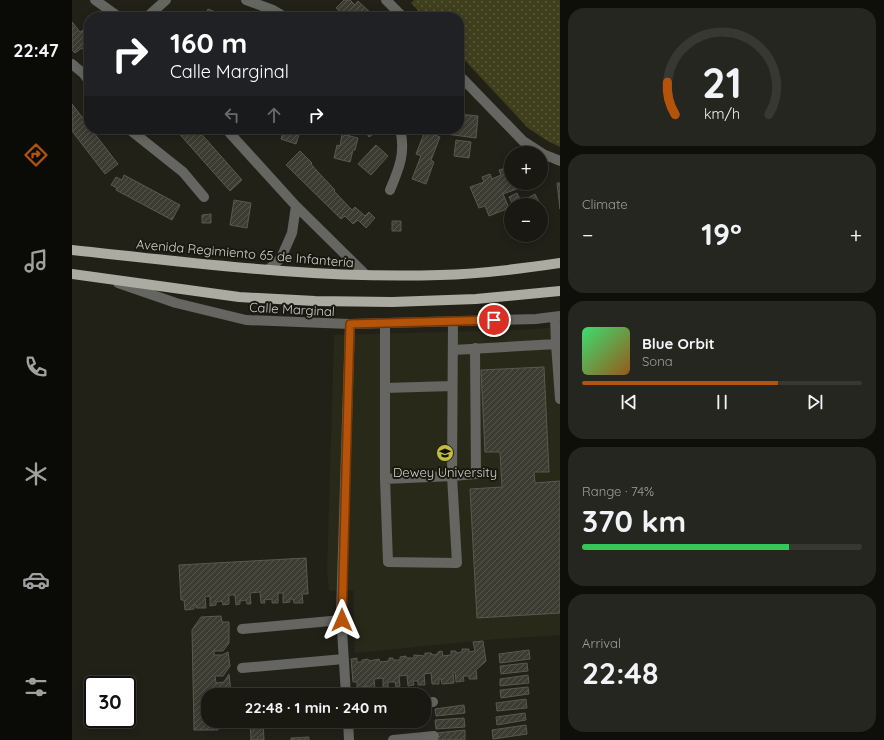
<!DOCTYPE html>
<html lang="en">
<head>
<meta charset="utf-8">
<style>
  body { margin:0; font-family:Quicksand,sans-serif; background:#262620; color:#f1f3f6; height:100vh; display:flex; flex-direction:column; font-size:15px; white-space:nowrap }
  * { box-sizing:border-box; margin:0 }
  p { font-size:13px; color:#9fa09f }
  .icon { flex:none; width:22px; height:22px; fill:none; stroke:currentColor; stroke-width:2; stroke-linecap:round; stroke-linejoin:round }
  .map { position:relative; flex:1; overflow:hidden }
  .side { display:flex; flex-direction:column; gap:8px; padding:8px; background:#0e0e0a; width:324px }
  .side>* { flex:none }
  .top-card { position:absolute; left:12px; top:12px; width:380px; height:122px; border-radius:16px; box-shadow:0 2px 10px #0003,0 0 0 1px #373832; background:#202124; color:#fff; overflow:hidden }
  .controls { position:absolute; left:432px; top:146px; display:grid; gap:8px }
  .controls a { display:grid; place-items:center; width:44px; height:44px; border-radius:50%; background:#191912; box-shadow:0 2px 10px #0003,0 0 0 1px #373832; font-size:20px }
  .speed { position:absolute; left:12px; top:676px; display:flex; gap:8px; font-size:20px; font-weight:700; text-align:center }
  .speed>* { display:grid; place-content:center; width:52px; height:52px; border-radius:50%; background:#191912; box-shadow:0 2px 10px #0003,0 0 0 1px #373832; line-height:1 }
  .speed .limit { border:2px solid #111; border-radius:6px; background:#fff; color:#111 }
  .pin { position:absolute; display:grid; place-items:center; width:34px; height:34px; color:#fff; margin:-17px; border:2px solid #fff; border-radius:50%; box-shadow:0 1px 4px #0007 }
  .me { position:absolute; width:44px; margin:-22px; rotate:0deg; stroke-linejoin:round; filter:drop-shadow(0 0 3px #0008) }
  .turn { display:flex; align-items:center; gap:14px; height:84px; padding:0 20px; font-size:18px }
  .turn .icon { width:52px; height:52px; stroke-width:2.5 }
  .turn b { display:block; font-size:28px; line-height:34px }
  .lanes { display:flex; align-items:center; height:38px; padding:0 20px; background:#0003; justify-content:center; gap:20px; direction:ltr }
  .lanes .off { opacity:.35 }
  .big { font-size:30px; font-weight:700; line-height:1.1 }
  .side .tile { flex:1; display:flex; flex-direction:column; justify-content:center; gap:6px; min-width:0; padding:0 14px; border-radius:16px; background:#262620 }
  .side .dial { align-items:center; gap:0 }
  .dial svg { height:104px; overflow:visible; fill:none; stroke:#373832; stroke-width:7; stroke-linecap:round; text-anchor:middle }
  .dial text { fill:#f1f3f6; stroke:none }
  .song { display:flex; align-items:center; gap:12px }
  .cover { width:48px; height:48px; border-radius:6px; background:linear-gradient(135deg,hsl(140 70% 55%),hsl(30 70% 35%)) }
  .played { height:4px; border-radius:2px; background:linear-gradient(90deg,#b45309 70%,#373832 70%) }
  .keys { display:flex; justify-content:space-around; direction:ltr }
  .heat { display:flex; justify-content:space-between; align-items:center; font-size:22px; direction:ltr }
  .charge { height:6px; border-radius:3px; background:linear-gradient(90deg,#34c759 74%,#373832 0) }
  .trip { position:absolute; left:129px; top:688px; width:230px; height:40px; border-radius:16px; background:#191912; box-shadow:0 2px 10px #0003,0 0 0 1px #373832; font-weight:700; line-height:40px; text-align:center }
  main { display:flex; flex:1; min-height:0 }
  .dock { display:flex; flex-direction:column; width:72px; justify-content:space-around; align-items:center; background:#0a0a07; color:#9fa09f }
  .dock .icon { width:28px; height:28px }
  .dock .current { color:#b45309 }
  .dock b { font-size:18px; color:#f1f3f6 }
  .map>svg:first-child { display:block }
  .built { fill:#29291a }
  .grass { fill:url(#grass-dots) }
  .building { fill:url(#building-hatch); stroke:#59594f }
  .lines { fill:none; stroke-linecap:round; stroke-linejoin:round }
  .minor { stroke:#656561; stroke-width:10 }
  .major { stroke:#ababa2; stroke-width:10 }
  .route-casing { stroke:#753606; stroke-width:10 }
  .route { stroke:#b45309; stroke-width:7 }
  .labels { text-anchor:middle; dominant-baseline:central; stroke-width:4; stroke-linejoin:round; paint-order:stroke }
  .street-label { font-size:13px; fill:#d2d2cc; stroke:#18180f }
  .poi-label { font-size:13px; fill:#d2d2cc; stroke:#18180f }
</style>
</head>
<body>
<main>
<nav class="dock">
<b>22:47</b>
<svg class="icon current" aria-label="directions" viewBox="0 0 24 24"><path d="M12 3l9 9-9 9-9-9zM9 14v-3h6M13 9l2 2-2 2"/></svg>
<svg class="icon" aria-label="music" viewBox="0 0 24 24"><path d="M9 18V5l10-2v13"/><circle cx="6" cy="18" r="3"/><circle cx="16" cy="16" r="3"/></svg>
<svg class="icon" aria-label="phone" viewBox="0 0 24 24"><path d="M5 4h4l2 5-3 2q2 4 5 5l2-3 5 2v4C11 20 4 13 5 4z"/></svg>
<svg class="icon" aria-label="climate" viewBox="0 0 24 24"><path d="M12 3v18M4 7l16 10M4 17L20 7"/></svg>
<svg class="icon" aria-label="car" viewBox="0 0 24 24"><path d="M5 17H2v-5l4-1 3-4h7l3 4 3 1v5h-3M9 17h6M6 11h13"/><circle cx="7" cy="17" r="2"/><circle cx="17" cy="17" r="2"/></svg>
<svg class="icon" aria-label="filters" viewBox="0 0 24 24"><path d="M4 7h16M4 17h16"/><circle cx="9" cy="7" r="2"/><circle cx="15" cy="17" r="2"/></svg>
</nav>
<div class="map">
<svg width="488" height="740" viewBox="0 0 488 740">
  <defs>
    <pattern id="grass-dots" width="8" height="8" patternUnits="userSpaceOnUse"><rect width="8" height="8" fill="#3f3e1d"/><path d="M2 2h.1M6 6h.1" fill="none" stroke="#5a593d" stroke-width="1.8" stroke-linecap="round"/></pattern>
    <pattern id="building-hatch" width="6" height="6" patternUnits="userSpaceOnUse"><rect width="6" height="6" fill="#3c3c32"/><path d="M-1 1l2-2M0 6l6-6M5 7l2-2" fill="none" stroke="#57574e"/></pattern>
  </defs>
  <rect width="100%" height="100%" fill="#212118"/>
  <path class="built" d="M488 327V635L424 639 283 653 281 590 257 591 255 572 262 335 448 330Z"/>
  <path class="grass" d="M342 0H488V147L474 140 456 128 387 54V17H352L339 3Z"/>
  <path class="building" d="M272 0H278L283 5 286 1 303 17H279L275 14 273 16 264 8Z
    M136 9 146 13 144 17H127L129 12 134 14Z
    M0 22 8 32 11 30 14 34 17 31V54L16 55 10 48 3 53 0 50Z
    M0 104 17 126V129H19L46 164 33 174 0 131Z
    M387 114 406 116 404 138 374 134 375 129H387Z
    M103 129H125L170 180 158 191Z
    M212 129H226V131H228L224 144 209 139Z
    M292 129H309L297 137Z
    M353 131 368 137 359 160 362 162 354 184 340 179 349 156 344 154Z
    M270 134 286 138 283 150H281L278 162 262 158 265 145 268 146Z
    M384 140 399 142 397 158 382 156Z
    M304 145 316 156 299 175 286 164Z
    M228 151 240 163 239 164 246 172 263 190 262 191 280 210 283 207 293 216 297 212 303 218 294 228 286 220 281 224 273 216 269 219 214 165Z
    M434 168 436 172 439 171V183H449L450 187 431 194 437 208 417 216 413 206 407 208 398 187 412 182 410 177 418 174 420 179 429 175 427 170Z
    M52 175 108 205 100 220 44 190 45 188 39 185 44 177 50 180Z
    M485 183H488V209Z
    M445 193 449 202 463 194 468 204 441 205 437 197Z
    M162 200 179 203 175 228 158 225Z
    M139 214V223H130V215Z
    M320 221H329V231H320Z
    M472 367 477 472H462L463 483 488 481V613L405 618 398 489 430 487 428 452H413L409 370Z
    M234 558 236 594H230L231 603H222L221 599H218V602L211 603V593H206V603H200V599L192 600 193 603H189L188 592 178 593 179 604H175L174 600 168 601V604L164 605 163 595H157V604L151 605 150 601 144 602V605L138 606V596L133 597 134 608H124V605H122V609L113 610 112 600H109L107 565Z
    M149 616 150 622H157V643L151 651H142V655H150L156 652 158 666 151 676H143L144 683 152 682 157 674 159 692 157 695H136V721H156L154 724 145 725 146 730H122L120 630 129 617Z
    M411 641 414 661 404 670 405 679H397V676H391L392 681 384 682 383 672H381L382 683 370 684 369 679H367V684H360L359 673 352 674 353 685H346V681H341L342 685 336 686 335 675 327 676 328 686 324 687 323 682H316V687H311V678L302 679 303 689H296V686L290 687V690H285V682H281L279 659 285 658V662H290V660L296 659 297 661 307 659 308 662 317 661V658H321V660H328V657L334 656V658H342V655L353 656V653H359L361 655 366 654V652L370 651 371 656 379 655V651H384V653L390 652V649H397V652L403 651 401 642Z
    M457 650 458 659 428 663 427 654Z
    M455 663 456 671 429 674 428 666Z
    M456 675 457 683 428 686V679Z
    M456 687 457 694 429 698 428 690Z
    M454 699 455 708 425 711 424 703Z
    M392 705 393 713 364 716 363 709Z
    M453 713 454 720 425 725 424 717Z
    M392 718 393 727 364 729 363 720Z
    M178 721H191L192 740H179Z
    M454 725 455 734 421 739 420 730Z
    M393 730V740H365V733Z
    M237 737V740H219V738Z"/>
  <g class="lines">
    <path class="minor" d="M23 0 47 17
      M174 0 201 10 213 17
      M314 0 331 17
      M75 17 94 0
      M0 64 12 74 17 81
      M387 75 451 141 471 154 488 161
      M57 129 111 172 132 197
      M154 129 224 206 294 275
      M318 190C327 169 334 152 328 129
      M196 270 209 258 220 233 224 206
      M46 283 104 303 174 320 278 324 464 319 488 316
      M313 323V479L380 476 381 321
      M484 344 488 399
      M381 350 484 344 483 317
      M313 388 380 386
      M313 479 316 562 385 563 380 476 404 474 403 348
      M170 629 270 620
      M170 668 272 659
      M274 695 269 614 278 324
      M352 703 361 702
      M276 721 277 740
      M321 740 362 736"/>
    <path class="major" d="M0 250C122 263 245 279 368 275 408 274 448 269 488 263
      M0 274 167 297 243 301 320 302 404 299 488 291"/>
  </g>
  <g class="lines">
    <g class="route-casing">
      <path id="route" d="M270 620 278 324 422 320"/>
    </g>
    <use href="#route" class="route"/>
  </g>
  <defs>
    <g id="university-disc" transform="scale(0.9)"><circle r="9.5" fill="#c3bd3f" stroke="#18180f"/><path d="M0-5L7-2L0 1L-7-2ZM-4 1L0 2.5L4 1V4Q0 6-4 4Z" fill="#111"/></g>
  </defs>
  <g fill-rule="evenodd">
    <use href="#university-disc" x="373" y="453"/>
  </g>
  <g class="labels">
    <g class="street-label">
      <text transform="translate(173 253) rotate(5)">Avenida Regimiento 65 de Infantería</text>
      <text transform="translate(220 309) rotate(3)">Calle Marginal</text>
    </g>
    <g class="poi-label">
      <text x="373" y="472">Dewey University</text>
    </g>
  </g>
</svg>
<div class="controls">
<a>+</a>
<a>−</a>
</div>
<div class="speed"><div class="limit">30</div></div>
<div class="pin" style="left:422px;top:320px;background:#d93025"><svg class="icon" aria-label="arrive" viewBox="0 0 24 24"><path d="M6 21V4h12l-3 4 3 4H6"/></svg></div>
<svg class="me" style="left:270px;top:620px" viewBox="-20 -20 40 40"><path d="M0-17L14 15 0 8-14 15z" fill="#b45309" stroke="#fff" stroke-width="4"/></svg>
<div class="trip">22:48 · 1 min · 240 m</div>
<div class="top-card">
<div class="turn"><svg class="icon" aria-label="right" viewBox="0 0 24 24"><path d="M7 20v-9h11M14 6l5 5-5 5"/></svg><div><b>160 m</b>Calle Marginal</div></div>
<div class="lanes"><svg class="icon off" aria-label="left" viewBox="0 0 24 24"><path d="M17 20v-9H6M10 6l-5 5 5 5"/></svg><svg class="icon off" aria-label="ahead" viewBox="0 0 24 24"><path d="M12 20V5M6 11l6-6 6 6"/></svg><svg class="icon" aria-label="right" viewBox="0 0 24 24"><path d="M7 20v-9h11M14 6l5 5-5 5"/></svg></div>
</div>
</div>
<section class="side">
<div class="tile dial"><svg viewBox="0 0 100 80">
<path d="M14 69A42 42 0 1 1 86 69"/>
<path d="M14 69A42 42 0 0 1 8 44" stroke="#b45309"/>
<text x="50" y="56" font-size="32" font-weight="700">21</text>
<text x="50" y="72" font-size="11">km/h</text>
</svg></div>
<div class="tile"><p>Climate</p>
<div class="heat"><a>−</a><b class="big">19°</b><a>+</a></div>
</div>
<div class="tile">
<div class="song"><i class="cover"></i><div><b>Blue Orbit</b><p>Sona</p></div></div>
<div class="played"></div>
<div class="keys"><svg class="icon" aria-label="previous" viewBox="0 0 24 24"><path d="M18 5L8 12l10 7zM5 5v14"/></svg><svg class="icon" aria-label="pause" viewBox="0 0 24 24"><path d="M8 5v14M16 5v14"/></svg><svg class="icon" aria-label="next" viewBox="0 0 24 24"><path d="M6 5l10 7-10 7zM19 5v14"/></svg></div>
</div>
<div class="tile"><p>Range · 74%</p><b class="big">370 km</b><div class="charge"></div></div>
<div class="tile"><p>Arrival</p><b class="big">22:48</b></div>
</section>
</main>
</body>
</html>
